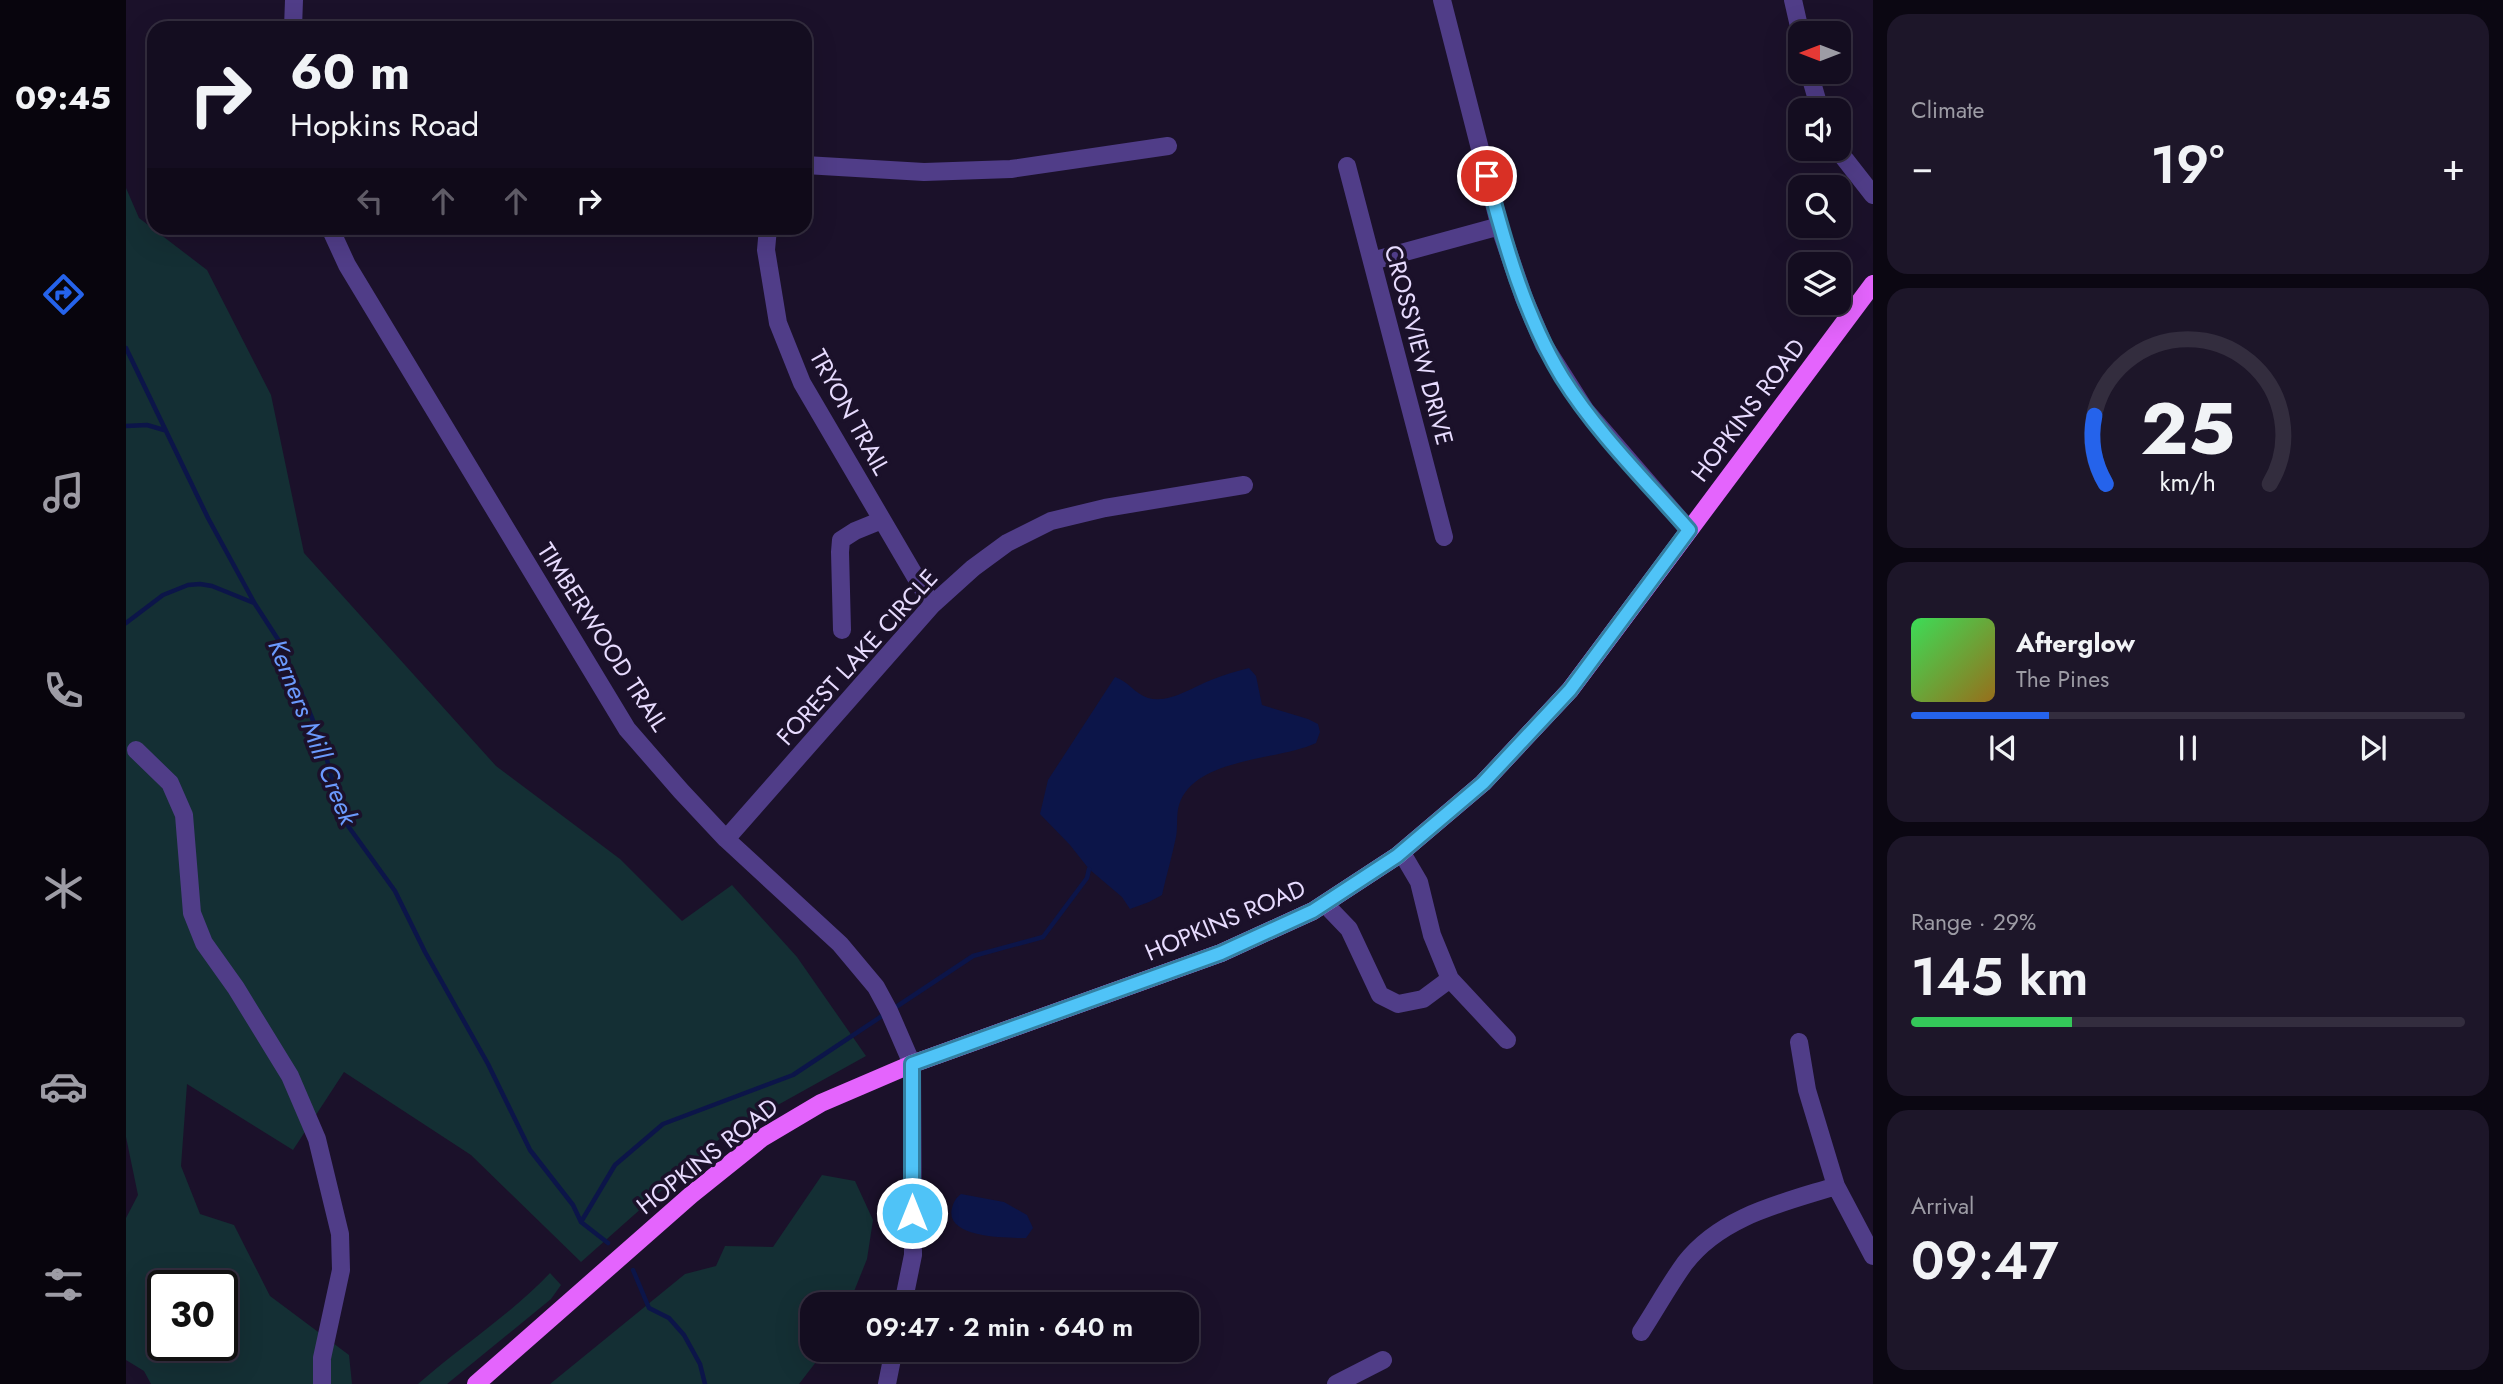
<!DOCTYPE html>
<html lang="en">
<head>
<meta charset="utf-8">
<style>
  body { margin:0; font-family:Jost,sans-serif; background:#1d1629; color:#f1f3f6; height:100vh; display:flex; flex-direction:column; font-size:26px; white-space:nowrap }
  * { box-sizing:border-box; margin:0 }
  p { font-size:23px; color:#9d9ca5 }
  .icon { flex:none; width:38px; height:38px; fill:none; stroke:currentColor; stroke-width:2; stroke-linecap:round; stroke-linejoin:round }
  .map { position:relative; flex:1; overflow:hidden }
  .panel { display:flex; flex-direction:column; gap:14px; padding:14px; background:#0b0712; width:630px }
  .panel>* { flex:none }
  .top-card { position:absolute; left:21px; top:21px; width:665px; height:214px; border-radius:21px; box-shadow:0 7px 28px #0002,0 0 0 2px #332d3e; background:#140d20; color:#f1f3f6; overflow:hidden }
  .needle { width:46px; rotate:270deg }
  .tools { position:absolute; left:1662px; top:21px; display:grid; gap:14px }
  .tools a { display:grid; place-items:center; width:63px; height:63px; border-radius:14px; background:#140d20; box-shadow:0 7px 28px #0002,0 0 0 2px #332d3e; font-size:35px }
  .speed { position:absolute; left:21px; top:1270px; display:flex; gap:14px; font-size:35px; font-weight:700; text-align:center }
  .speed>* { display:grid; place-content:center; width:91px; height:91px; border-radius:50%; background:#140d20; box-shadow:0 7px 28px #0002,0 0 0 2px #332d3e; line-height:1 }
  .speed .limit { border:4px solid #111; border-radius:10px; background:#fff; color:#111 }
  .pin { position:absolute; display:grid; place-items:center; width:60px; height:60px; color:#fff; margin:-30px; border:4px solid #fff; border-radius:50%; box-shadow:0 2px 7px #0007 }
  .me { position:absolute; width:77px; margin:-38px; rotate:0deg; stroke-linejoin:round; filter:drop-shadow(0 0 5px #0008) }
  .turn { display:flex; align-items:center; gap:24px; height:147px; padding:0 28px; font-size:32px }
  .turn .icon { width:91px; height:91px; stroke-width:2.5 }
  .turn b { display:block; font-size:49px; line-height:60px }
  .lanes { display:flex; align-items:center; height:66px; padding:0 28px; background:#0003; justify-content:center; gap:35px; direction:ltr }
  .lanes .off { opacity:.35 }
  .big { font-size:52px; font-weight:600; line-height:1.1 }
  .panel .widget { flex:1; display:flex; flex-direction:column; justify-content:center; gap:10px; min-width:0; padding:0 24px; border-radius:21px; background:#1d1629 }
  .panel .dial { align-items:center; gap:0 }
  .dial svg { height:182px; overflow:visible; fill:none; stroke:#332d3e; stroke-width:7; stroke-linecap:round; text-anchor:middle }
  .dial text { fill:#f1f3f6; stroke:none }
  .song { display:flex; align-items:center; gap:21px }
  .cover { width:84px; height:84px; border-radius:10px; background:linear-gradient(135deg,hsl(130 70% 55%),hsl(40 70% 35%)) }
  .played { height:7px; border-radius:4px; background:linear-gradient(90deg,#2563eb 25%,#332d3e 25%) }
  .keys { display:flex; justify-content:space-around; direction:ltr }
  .heat { display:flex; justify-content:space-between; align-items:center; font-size:38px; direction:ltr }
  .charge { height:10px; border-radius:5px; background:linear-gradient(90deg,#34c759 29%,#332d3e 0) }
  .trip { position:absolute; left:674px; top:1292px; width:399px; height:70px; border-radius:21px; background:#140d20; box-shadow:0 7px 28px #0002,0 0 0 2px #332d3e; font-weight:600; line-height:70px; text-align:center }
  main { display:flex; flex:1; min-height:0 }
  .dock { display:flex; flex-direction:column; width:126px; justify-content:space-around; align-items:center; background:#08050d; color:#9d9ca5 }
  .dock .icon { width:49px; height:49px }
  .dock .selected { color:#2563eb }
  .dock b { font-size:32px; color:#f1f3f6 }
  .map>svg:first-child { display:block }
  .green { fill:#142f34; fill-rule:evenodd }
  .water { fill:#0c1549 }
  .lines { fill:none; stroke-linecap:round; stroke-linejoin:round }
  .stream { stroke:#0c1549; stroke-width:4.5 }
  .minor { stroke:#503d88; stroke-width:18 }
  .major { stroke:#e464fd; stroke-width:18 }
  .route-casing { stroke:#337fa1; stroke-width:18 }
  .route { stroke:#4fc3f7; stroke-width:12 }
  .labels { text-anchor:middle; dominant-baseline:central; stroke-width:7; stroke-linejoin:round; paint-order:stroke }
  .street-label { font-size:24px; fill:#e7dbfe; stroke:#1b112a }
  .water-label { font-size:26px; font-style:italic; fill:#6b9afd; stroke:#1b112a }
</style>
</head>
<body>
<main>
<nav class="dock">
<b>09:45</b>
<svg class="icon selected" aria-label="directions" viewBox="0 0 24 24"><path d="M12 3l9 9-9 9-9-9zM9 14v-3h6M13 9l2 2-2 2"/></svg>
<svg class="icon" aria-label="music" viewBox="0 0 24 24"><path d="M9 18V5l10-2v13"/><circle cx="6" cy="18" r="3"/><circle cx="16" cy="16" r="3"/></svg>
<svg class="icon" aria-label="phone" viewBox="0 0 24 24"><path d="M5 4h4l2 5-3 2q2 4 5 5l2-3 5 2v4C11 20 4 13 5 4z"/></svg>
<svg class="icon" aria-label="climate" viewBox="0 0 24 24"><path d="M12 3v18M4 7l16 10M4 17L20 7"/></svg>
<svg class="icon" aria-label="car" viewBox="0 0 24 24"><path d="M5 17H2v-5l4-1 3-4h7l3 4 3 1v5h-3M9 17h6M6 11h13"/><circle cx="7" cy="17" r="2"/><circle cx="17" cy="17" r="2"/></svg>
<svg class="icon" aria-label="filters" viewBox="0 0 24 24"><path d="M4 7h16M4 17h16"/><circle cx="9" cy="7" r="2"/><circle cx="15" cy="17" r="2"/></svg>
</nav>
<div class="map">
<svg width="1747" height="1384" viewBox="0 0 1747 1384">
  <rect width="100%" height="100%" fill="#1b112a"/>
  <path class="green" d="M0 188 13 218 81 270 145 395 178 553 370 766 494 859 556 921 606 885 671 957 740 1056 598 1135 455 1262 345 1155 218 1072 167 1150 61 1084 55 1166 74 1214 108 1225 144 1296 223 1355 226 1384H25L18 1371 0 1360V1218L12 1195 0 1137ZM37 1286H96V1346H37Z
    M696 1175 729 1181 747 1220 741 1259 723 1304H686V1349H700L673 1384H424L559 1274 590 1266 599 1246 647 1247Z
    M424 1273 435 1285 425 1299 321 1384H292C335 1346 384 1315 424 1273Z"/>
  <path class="water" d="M1123 668 1130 676 1136 705 1182 719 1192 724 1194 732 1190 743C1152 761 1068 757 1053 805 1050 815 1052 827 1050 837 1046 857 1040 876 1036 895L1023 902 1004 909 996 897 963 869 944 845 914 814 922 780 989 677C1002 681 1009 694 1022 698 1043 704 1067 687 1085 680 1097 675 1111 671 1123 668Z
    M835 1194 878 1202 901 1215 907 1228 900 1238C880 1238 818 1238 826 1208 828 1201 830 1198 835 1194Z"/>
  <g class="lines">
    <path class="stream" d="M0 348 82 518 129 604 153 641 186 718 201 760 217 819 269 891 299 952 362 1064 404 1150 447 1205 455 1222 482 1243
      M0 426 21 425 38 430
      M0 623 37 595 62 585 74 584 86 586 128 603
      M767 1009 847 956 917 937 961 878 963 869
      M455 1222 489 1165 537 1124 667 1075 759 1014
      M507 1270 523 1308 543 1318 558 1335 574 1364 579 1384"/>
    <path class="minor" d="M1316 0 1375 231 1398 298 1418 345 1460 411 1563 530
      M1667 0 1675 35
      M167 28 168 0
      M1683 72 1694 110
      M1711 149 1747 195
      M679 165 798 172 885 169 1042 146
      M1221 166 1318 537
      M204 228 221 265 501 729 555 791 600 839 714 944 750 987 763 1011 786 1064 787 1255 777 1304
      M642 228 640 250 652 323 676 383 806 605
      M1246 261 1374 226
      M716 630 714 552 715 540 729 531 756 520
      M10 750 44 783 58 815 66 913 78 943 110 988 164 1076 191 1139 214 1234 215 1270 196 1358V1384
      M600 839 806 605 847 568 881 543 925 521 979 508 1118 485
      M1276 853 1293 882 1306 935 1324 979 1381 1040
      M1199 904 1223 929 1254 995 1272 1004 1297 999 1324 979
      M1673 1042 1681 1090 1710 1186 1747 1256
      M1515 1332C1530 1309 1543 1285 1559 1263 1595 1216 1656 1203 1710 1186
      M761 1384 768 1349
      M1210 1384 1257 1360"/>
    <path class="major" d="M350 1384 565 1195 636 1138 695 1103 786 1064 1095 953 1187 911 1271 856 1357 783 1444 690 1747 284"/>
  </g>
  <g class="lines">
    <g class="route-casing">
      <path id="route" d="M786 1213V1064L1095 953 1187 911 1271 856 1357 783 1444 690 1563 530C1520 481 1471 433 1436 377 1399 316 1379 245 1361 176"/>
    </g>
    <use href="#route" class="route"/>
  </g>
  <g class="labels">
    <g class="street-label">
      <text transform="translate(1293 345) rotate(75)">CROSSVIEW DRIVE</text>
      <text transform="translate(1622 410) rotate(-53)">HOPKINS ROAD</text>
      <text transform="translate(724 412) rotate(61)">TRYON TRAIL</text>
      <text transform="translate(477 637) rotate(57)">TIMBERWOOD TRAIL</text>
      <text transform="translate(731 657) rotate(-48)">FOREST LAKE CIRCLE</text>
      <text transform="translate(1099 920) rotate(-23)">HOPKINS ROAD</text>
      <text transform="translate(581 1156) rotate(-38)">HOPKINS ROAD</text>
    </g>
    <g class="water-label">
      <text transform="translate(187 732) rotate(68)">Kerners Mill Creek</text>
    </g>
  </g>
</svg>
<div class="tools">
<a><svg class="needle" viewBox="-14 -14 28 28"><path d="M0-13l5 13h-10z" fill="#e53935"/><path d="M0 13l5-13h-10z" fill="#9d9ca5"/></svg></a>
<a><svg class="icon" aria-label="sound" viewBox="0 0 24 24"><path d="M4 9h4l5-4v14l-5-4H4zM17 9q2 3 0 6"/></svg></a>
<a><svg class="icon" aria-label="search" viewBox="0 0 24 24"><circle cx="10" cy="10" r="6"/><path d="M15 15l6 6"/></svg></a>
<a><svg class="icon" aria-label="layers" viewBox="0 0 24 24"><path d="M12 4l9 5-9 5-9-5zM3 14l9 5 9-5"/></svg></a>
</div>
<div class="speed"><div class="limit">30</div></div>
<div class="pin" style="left:1361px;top:176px;background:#d93025"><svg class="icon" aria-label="arrive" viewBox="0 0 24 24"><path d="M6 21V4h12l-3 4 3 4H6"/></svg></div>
<svg class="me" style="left:786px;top:1213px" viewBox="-20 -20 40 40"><circle r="17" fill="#4fc3f7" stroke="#fff" stroke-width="3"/><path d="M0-11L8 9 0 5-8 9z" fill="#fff"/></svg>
<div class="trip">09:47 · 2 min · 640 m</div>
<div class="top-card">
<div class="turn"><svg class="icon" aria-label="right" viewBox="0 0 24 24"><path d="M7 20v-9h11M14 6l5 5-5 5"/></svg><div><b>60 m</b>Hopkins Road</div></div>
<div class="lanes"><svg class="icon off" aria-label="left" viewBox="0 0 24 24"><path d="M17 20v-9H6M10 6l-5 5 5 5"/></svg><svg class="icon off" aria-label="ahead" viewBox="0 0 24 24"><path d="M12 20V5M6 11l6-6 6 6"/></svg><svg class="icon off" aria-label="ahead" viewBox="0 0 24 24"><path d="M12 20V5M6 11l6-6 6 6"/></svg><svg class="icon" aria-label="right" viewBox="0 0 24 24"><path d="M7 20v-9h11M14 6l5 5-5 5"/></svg></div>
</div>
</div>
<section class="panel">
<div class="widget"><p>Climate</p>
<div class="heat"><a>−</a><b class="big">19°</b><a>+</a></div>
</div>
<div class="widget dial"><svg viewBox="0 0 100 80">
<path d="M14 69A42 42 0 1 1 86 69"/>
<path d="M14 69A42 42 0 0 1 9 39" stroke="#2563eb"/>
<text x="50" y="56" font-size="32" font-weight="700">25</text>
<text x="50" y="72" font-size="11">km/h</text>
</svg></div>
<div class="widget">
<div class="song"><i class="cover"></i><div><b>Afterglow</b><p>The Pines</p></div></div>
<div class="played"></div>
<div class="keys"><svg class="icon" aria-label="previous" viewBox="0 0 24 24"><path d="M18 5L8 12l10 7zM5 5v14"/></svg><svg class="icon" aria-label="pause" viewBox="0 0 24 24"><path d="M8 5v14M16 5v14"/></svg><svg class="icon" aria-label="next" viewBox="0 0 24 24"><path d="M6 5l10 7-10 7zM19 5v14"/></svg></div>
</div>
<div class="widget"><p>Range · 29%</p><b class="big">145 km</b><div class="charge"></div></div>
<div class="widget"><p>Arrival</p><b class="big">09:47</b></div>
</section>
</main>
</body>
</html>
